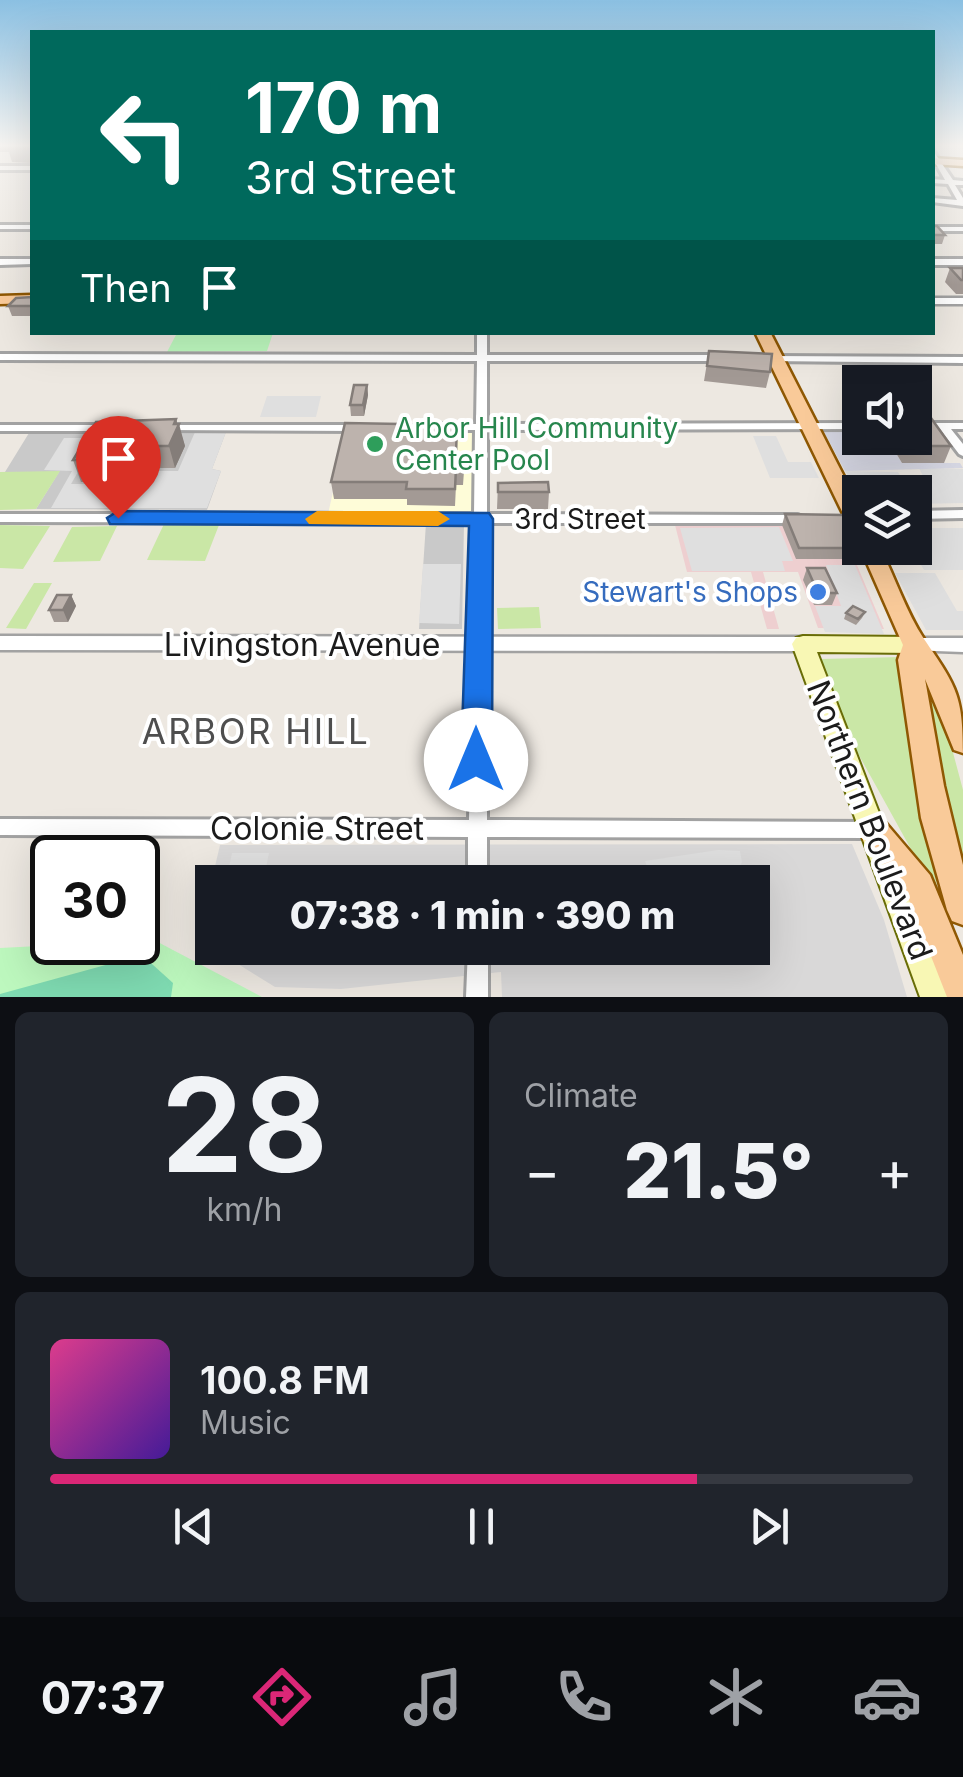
<!DOCTYPE html>
<html lang="en">
<head>
<meta charset="utf-8">
<style>
  body { margin:0; font-family:Inter,sans-serif; background:#20242c; color:#f1f3f6; height:100vh; display:flex; flex-direction:column; font-size:38px; white-space:nowrap }
  * { box-sizing:border-box; margin:0 }
  p { font-size:32px; color:#9ea1a6 }
  .icon { flex:none; width:55px; height:55px; fill:none; stroke:currentColor; stroke-width:2; stroke-linecap:round; stroke-linejoin:round }
  .map { position:relative; height:997px; overflow:hidden }
  .drawer { display:flex; flex-direction:column; gap:15px; padding:15px; background:#0d0f14; flex:1 }
  .drawer>* { flex:none }
  .banner { position:absolute; left:30px; top:30px; width:905px; height:305px; border-radius:0px; box-shadow:0 10px 40px #0002; background:#00695c; color:#fff; overflow:hidden }
  .fabs { position:absolute; left:842px; top:365px; display:grid; gap:20px }
  .fabs a { display:grid; place-items:center; width:90px; height:90px; border-radius:0px; background:#171b24; box-shadow:0 10px 40px #0002; font-size:50px }
  .speed { position:absolute; left:30px; top:835px; display:flex; gap:20px; font-size:50px; font-weight:700; text-align:center }
  .speed>* { display:grid; place-content:center; width:130px; height:130px; border-radius:50%; background:#171b24; box-shadow:0 10px 40px #0002; line-height:1 }
  .speed .limit { border:5px solid #111; border-radius:15px; background:#fff; color:#111 }
  .pin { position:absolute; display:grid; place-items:center; width:85px; height:85px; color:#fff; margin:-102px -42px; border-radius:50% 50% 50% 0; rotate:-45deg; box-shadow:0 0 10px #0007 }
  .pin .icon { rotate:45deg }
  .me { position:absolute; width:110px; margin:-55px; rotate:0deg; stroke-linejoin:round; filter:drop-shadow(0 0 8px #0008) }
  .turn { display:flex; align-items:center; gap:35px; height:210px; padding:0 50px; font-size:45px }
  .turn .icon { width:130px; height:130px; stroke-width:2.5 }
  .turn b { display:block; font-size:70px; line-height:85px }
  .then { display:flex; align-items:center; height:95px; padding:0 50px; background:#0003; gap:20px; font-size:38px }
  .big { font-size:75px; font-weight:800; line-height:1.1 }
  .drawer .widget { flex:1; display:flex; flex-direction:column; justify-content:center; gap:15px; min-width:0; padding:0 35px; border-radius:15px; background:#20242c }
  .drawer .dial { align-items:center; gap:0 }
  .dial b { font-size:130px; line-height:1 }
  .song { display:flex; align-items:center; gap:30px }
  .cover { width:120px; height:120px; border-radius:15px; background:linear-gradient(135deg,hsl(330 70% 55%),hsl(260 70% 35%)) }
  .played { height:10px; border-radius:5px; background:linear-gradient(90deg,#db2777 75%,#363941 75%) }
  .keys { display:flex; justify-content:space-around; direction:ltr }
  .heat { display:flex; justify-content:space-between; align-items:center; font-size:55px; direction:ltr }
  .drawer .tiles { flex:1; display:grid; gap:15px; grid-template-columns:1fr 1fr }
  .widget:last-child { grid-column:span 2 }
  .trip { position:absolute; left:195px; top:865px; width:575px; height:100px; border-radius:0px; background:#171b24; box-shadow:0 10px 40px #0002; font-weight:800; line-height:100px; text-align:center }
  .menu { display:flex; height:160px; justify-content:space-around; align-items:center; background:#090b0e; color:#9ea1a6 }
  .menu .icon { width:70px; height:70px }
  .menu .current { color:#db2777 }
  .menu b { font-size:45px; color:#f1f3f6 }
  .map>svg:first-child { display:block }
  .residential { fill:#d9d8d8; fill-rule:evenodd }
  .commercial { fill:#eecfd0 }
  .education { fill:#fefcd8 }
  .religious { fill:#c9c9c9 }
  .grass { fill:#cae7a6 }
  .park { fill:#bdf8be }
  .pitch { fill:#7fdbb2 }
  .parking { fill:#dfdfdf }
  .plaza { fill:#d5d6e2 }
  .lines { fill:none; stroke-linecap:round; stroke-linejoin:round }
  .minor-casing { stroke:#a2a2a2; stroke-width:6 }
  .tertiary-casing { stroke:#a2a2a2; stroke-width:5 }
  .secondary-casing { stroke:#696d07; stroke-width:4 }
  .primary-casing { stroke:#8f5803; stroke-width:5 }
  .minor { fill:#fff; fill-rule:evenodd }
  .tertiary { fill:#fff; fill-rule:evenodd }
  .secondary { fill:#f8f7b4; fill-rule:evenodd }
  .primary { fill:#f9ca99; fill-rule:evenodd }
  .wall { fill:#a39a95 }
  .shaded-wall { fill:#847d79 }
  .building { fill:#bdb3ad; stroke:#847d79; stroke-width:2.5 }
  .route { fill:#1a73e8; stroke:#114b97; stroke-width:2.5 }
  .slow { fill:#f59e0b }
  .leisure-dot { fill:#2e9e5b; stroke:#fff; stroke-width:4 }
  .shop-dot { fill:#3f7fe0; stroke:#fff; stroke-width:4 }
  .labels { text-anchor:middle; dominant-baseline:central; stroke-width:8; stroke-linejoin:round; paint-order:stroke }
  .leisure-label { font-size:28px; fill:#27864d; stroke:#fff; text-anchor:start }
  .street-label { font-size:28px; fill:#1b1b1b; stroke:#fff }
  .shop-label { font-size:28px; fill:#366cbe; stroke:#fff; text-anchor:end }
  .near-street-label { font-size:32px; fill:#1b1b1b; stroke:#fff }
  .near-neighbourhood-label { font-size:35px; letter-spacing:2.5px; fill:#4e4e4e; stroke:#fff }
</style>
</head>
<body>
<div class="map">
<svg width="963" height="997" viewBox="0 0 963 997">
  <rect width="100%" height="100%" fill="#ede8e1"/>
  <path class="residential" d="M852 844 884 920 907 997H502L501 972 341 989 275 987 198 939 220 845ZM212 882H752V948H212Z"/>
  <path class="commercial" d="M675 525H840L884 629 818 628 798 572H763L779 629H767L751 572H687Z"/>
  <path class="education" d="M347 431H475L472 515 328 514Z"/>
  <path class="religious" d="M226 432 212 469 221 471 207 510 36 509 59 472H5L29 433Z
    M426 523H464L462 629H419Z"/>
  <path class="grass" d="M60 471 36 509 0 510V472Z
    M164 524 219 525 205 561 147 560Z
    M0 525 50 526 23 569 0 568Z
    M117 526 100 561 53 562 72 527Z
    M34 583H52L26 629 6 628Z
    M539 607 541 628 498 629 497 608Z
    M901 657 918 787 940 901 934 902 912 851 855 748 821 659Z
    M920 662 939 700 963 790V875L950 835Z"/>
  <path class="park" d="M177 333V332L273 333 267 351 167 352Z
    M154 940 262 997H0V948Z"/>
  <path class="pitch" d="M142 955 173 983 171 997H0V994Z"/>
  <path class="parking" d="M267 396H321L316 417H260Z
    M195 432H226L212 469 221 471 207 508H51L72 471 44 470 64 438H98L71 484H140L147 471H178Z
    M753 436H776L788 462H811L819 478H770Z
    M919 468 963 469V503L915 504V492H905L902 488H856L845 471 898 472 903 480H925Z
    M779 527 793 561H782L785 571H692L680 528Z
    M915 528H963V570H924L911 548H915Z
    M423 564H461L459 624 419 623Z
    M826 565H855L884 634 825 632 815 606H841Z
    M895 573H935L957 611H963V630H926Z
    M718 850 740 851 742 862 734 877 704 882 602 880 649 872 645 861Z
    M232 853H269L263 882H226Z"/>
  <path class="plaza" d="M860 431V438H887L902 463H960L963 468 845 471 824 432Z"/>
  <g class="lines">
    <g class="minor-casing">
      <path id="minor" d="M932 149 953 180 963 181V185H955L963 198V206L932 202V198L957 200 948 184 932 183V179L945 180 932 157Z
        M0 166H32V170H0Z
        M0 225H32V229H0Z
        M932 227H963V231H932Z
        M0 259H32V264L0 265Z
        M932 259H963V265H932Z
        M477 332H487V355H726L731 358 726 361H487V424L860 423V429L487 430V514L798 515 804 519 798 523H487V820L872 822 878 824 881 830 878 836 872 838 487 837V882H468V837L0 835V819L469 820 474 523 0 522V514H474L475 430H443L437 427 443 424H476L477 361 0 360V354L477 355Z
        M771 356 963 357V363L767 361V357Z
        M915 423H963V429H951L963 444V456L959 454 940 429H915Z
        M0 425H108L114 428 108 431H0Z
        M168 425H358L364 428 358 431 164 430 162 428 164 426Z
        M963 510V518L915 519V511Z
        M468 948H488V997H466Z"/>
    </g>
    <g class="tertiary-casing">
      <path id="tertiary" d="M932 298H963V304H932Z
        M0 636 803 637 809 639 812 644 809 649 803 651 0 650Z
        M915 638H963V652L909 650 906 645 909 640Z"/>
    </g>
    <g class="secondary-casing">
      <path id="secondary" d="M803 636 915 637 922 639 926 645 922 651 915 653 817 652 950 997H920L792 644 796 638Z"/>
    </g>
    <g class="primary-casing">
      <path id="primary" d="M932 158 963 160V166L932 164Z
        M32 295V303L0 304V296Z
        M755 332H770L860 508V535L850 528Z
        M860 547 880 548C895 577 906 612 924 639 956 686 963 695 963 753L954 750 925 679 944 786 963 865V925L952 921 947 910 921 818 898 660 903 645Z
        M874 817 884 821 930 875 963 955V997H947L907 895 864 839 859 830 864 821Z"/>
    </g>
    <use href="#minor" class="minor"/>
    <use href="#tertiary" class="tertiary"/>
    <use href="#secondary" class="secondary"/>
    <use href="#primary" class="primary"/>
  </g>
  <path class="wall" d="M0 146H32V163L12 162 9 152H0Z
    M932 226 945 235 942 244H932Z
    M950 268H963V294H956L945 282Z
    M32 297V316H12L8 306Z
    M709 351 770 372 766 388 704 381Z
    M367 385 368 395 364 416H351L350 405Z
    M176 419 185 446 175 468H144L139 479 125 482H81L73 460Z
    M457 425V454L464 471 463 485H456L455 506 407 505V499H334L331 482Z
    M887 438H915L951 446 944 463H902Z
    M498 483 549 492 548 509H497Z
    M785 514 859 548 855 559H796L782 525Z
    M807 568 837 593 832 605H814L803 580Z
    M71 595 76 606 68 622H54L49 610Z
    M865 612 862 618 856 625 844 619 846 613Z"/>
  <path class="shaded-wall" d="M367 385 368 395 364 416 363 405Z
    M176 419 178 427 179 424 185 446 175 468 169 446Z
    M138 446 144 468 139 479 125 482 118 460Z
    M71 595 76 606 68 622 63 610Z"/>
  <path class="building" d="M932 226H937L945 235H932Z
    M950 268H963V280H961Z
    M32 297V306H8L16 298Z
    M709 351 772 354 770 372 707 366Z
    M354 385H367L363 405H350Z
    M915 417 931 418 951 446H908L902 438H915Z
    M176 419 174 424H179L169 446H138L133 457 118 460H73L96 422Z
    M345 423 457 425 456 454H463V468H456L455 489H406L407 482H331Z
    M548 482 549 492H498V483Z
    M785 514 844 515 859 548H799Z
    M807 568H825L837 593H818Z
    M57 595H71L63 610H49Z
    M853 606 865 612 858 619 846 613Z"/>
  <linearGradient id="sky" x2="0" y2="1"><stop stop-color="#8bc0e2"/><stop offset="0.51" stop-color="#f7f5f2"/><stop offset="1" stop-color="#f7f5f2" stop-opacity="0"/></linearGradient>
  <rect width="963" height="285" fill="url(#sky)"/>
  <path class="route" d="M118 511 489 513 493 519 492 760 487 770 476 774 466 770 461 760 469 526 110 524 107 518Z"/>
  <path class="slow" d="M317 511H438L450 519 438 526 309 524 305 519Z"/>
  <circle class="leisure-dot" cx="375" cy="444" r="10"/>
  <circle class="shop-dot" cx="818" cy="592" r="10"/>
  <g class="labels">
    <g class="leisure-label">
      <text x="395" y="428">Arbor Hill Community<tspan x="395" dy="32">Center Pool</tspan></text>
    </g>
    <g class="street-label">
      <text x="580" y="519">3rd Street</text>
    </g>
    <g class="shop-label">
      <text x="798" y="592">Stewart's Shops</text>
    </g>
    <g class="near-street-label">
      <text x="302" y="644">Livingston Avenue</text>
      <text transform="translate(870 820) rotate(69)">Northern Boulevard</text>
      <text x="317" y="828">Colonie Street</text>
    </g>
    <g class="near-neighbourhood-label">
      <text x="256" y="731">ARBOR HILL</text>
    </g>
  </g>
</svg>
<div class="fabs">
<a><svg class="icon" aria-label="sound" viewBox="0 0 24 24"><path d="M4 9h4l5-4v14l-5-4H4zM17 9q2 3 0 6"/></svg></a>
<a><svg class="icon" aria-label="layers" viewBox="0 0 24 24"><path d="M12 4l9 5-9 5-9-5zM3 14l9 5 9-5"/></svg></a>
</div>
<div class="speed"><div class="limit">30</div></div>
<div class="pin" style="left:118px;top:518px;background:#d93025"><svg class="icon" aria-label="arrive" viewBox="0 0 24 24"><path d="M6 21V4h12l-3 4 3 4H6"/></svg></div>
<svg class="me" style="left:476px;top:760px" viewBox="-20 -20 40 40"><circle r="19" fill="#fff"/><path d="M0-13L10 11 0 6-10 11z" fill="#1a73e8"/></svg>
<div class="trip">07:38 · 1 min · 390 m</div>
<div class="banner">
<div class="turn"><svg class="icon" aria-label="left" viewBox="0 0 24 24"><path d="M17 20v-9H6M10 6l-5 5 5 5"/></svg><div><b>170 m</b>3rd Street</div></div>
<div class="then">Then<svg class="icon" aria-label="arrive" viewBox="0 0 24 24"><path d="M6 21V4h12l-3 4 3 4H6"/></svg></div>
</div>
</div>
<section class="drawer">
<div class="tiles">
<div class="widget dial"><b>28</b><p>km/h</p></div>
<div class="widget"><p>Climate</p>
<div class="heat"><a>−</a><b class="big">21.5°</b><a>+</a></div>
</div>
<div class="widget">
<div class="song"><i class="cover"></i><div><b>100.8 FM</b><p>Music</p></div></div>
<div class="played"></div>
<div class="keys"><svg class="icon" aria-label="previous" viewBox="0 0 24 24"><path d="M18 5L8 12l10 7zM5 5v14"/></svg><svg class="icon" aria-label="pause" viewBox="0 0 24 24"><path d="M8 5v14M16 5v14"/></svg><svg class="icon" aria-label="next" viewBox="0 0 24 24"><path d="M6 5l10 7-10 7zM19 5v14"/></svg></div>
</div>
</div>
</section>
<nav class="menu">
<b>07:37</b>
<svg class="icon current" aria-label="directions" viewBox="0 0 24 24"><path d="M12 3l9 9-9 9-9-9zM9 14v-3h6M13 9l2 2-2 2"/></svg>
<svg class="icon" aria-label="music" viewBox="0 0 24 24"><path d="M9 18V5l10-2v13"/><circle cx="6" cy="18" r="3"/><circle cx="16" cy="16" r="3"/></svg>
<svg class="icon" aria-label="phone" viewBox="0 0 24 24"><path d="M5 4h4l2 5-3 2q2 4 5 5l2-3 5 2v4C11 20 4 13 5 4z"/></svg>
<svg class="icon" aria-label="climate" viewBox="0 0 24 24"><path d="M12 3v18M4 7l16 10M4 17L20 7"/></svg>
<svg class="icon" aria-label="car" viewBox="0 0 24 24"><path d="M5 17H2v-5l4-1 3-4h7l3 4 3 1v5h-3M9 17h6M6 11h13"/><circle cx="7" cy="17" r="2"/><circle cx="17" cy="17" r="2"/></svg>
</nav>
</body>
</html>
